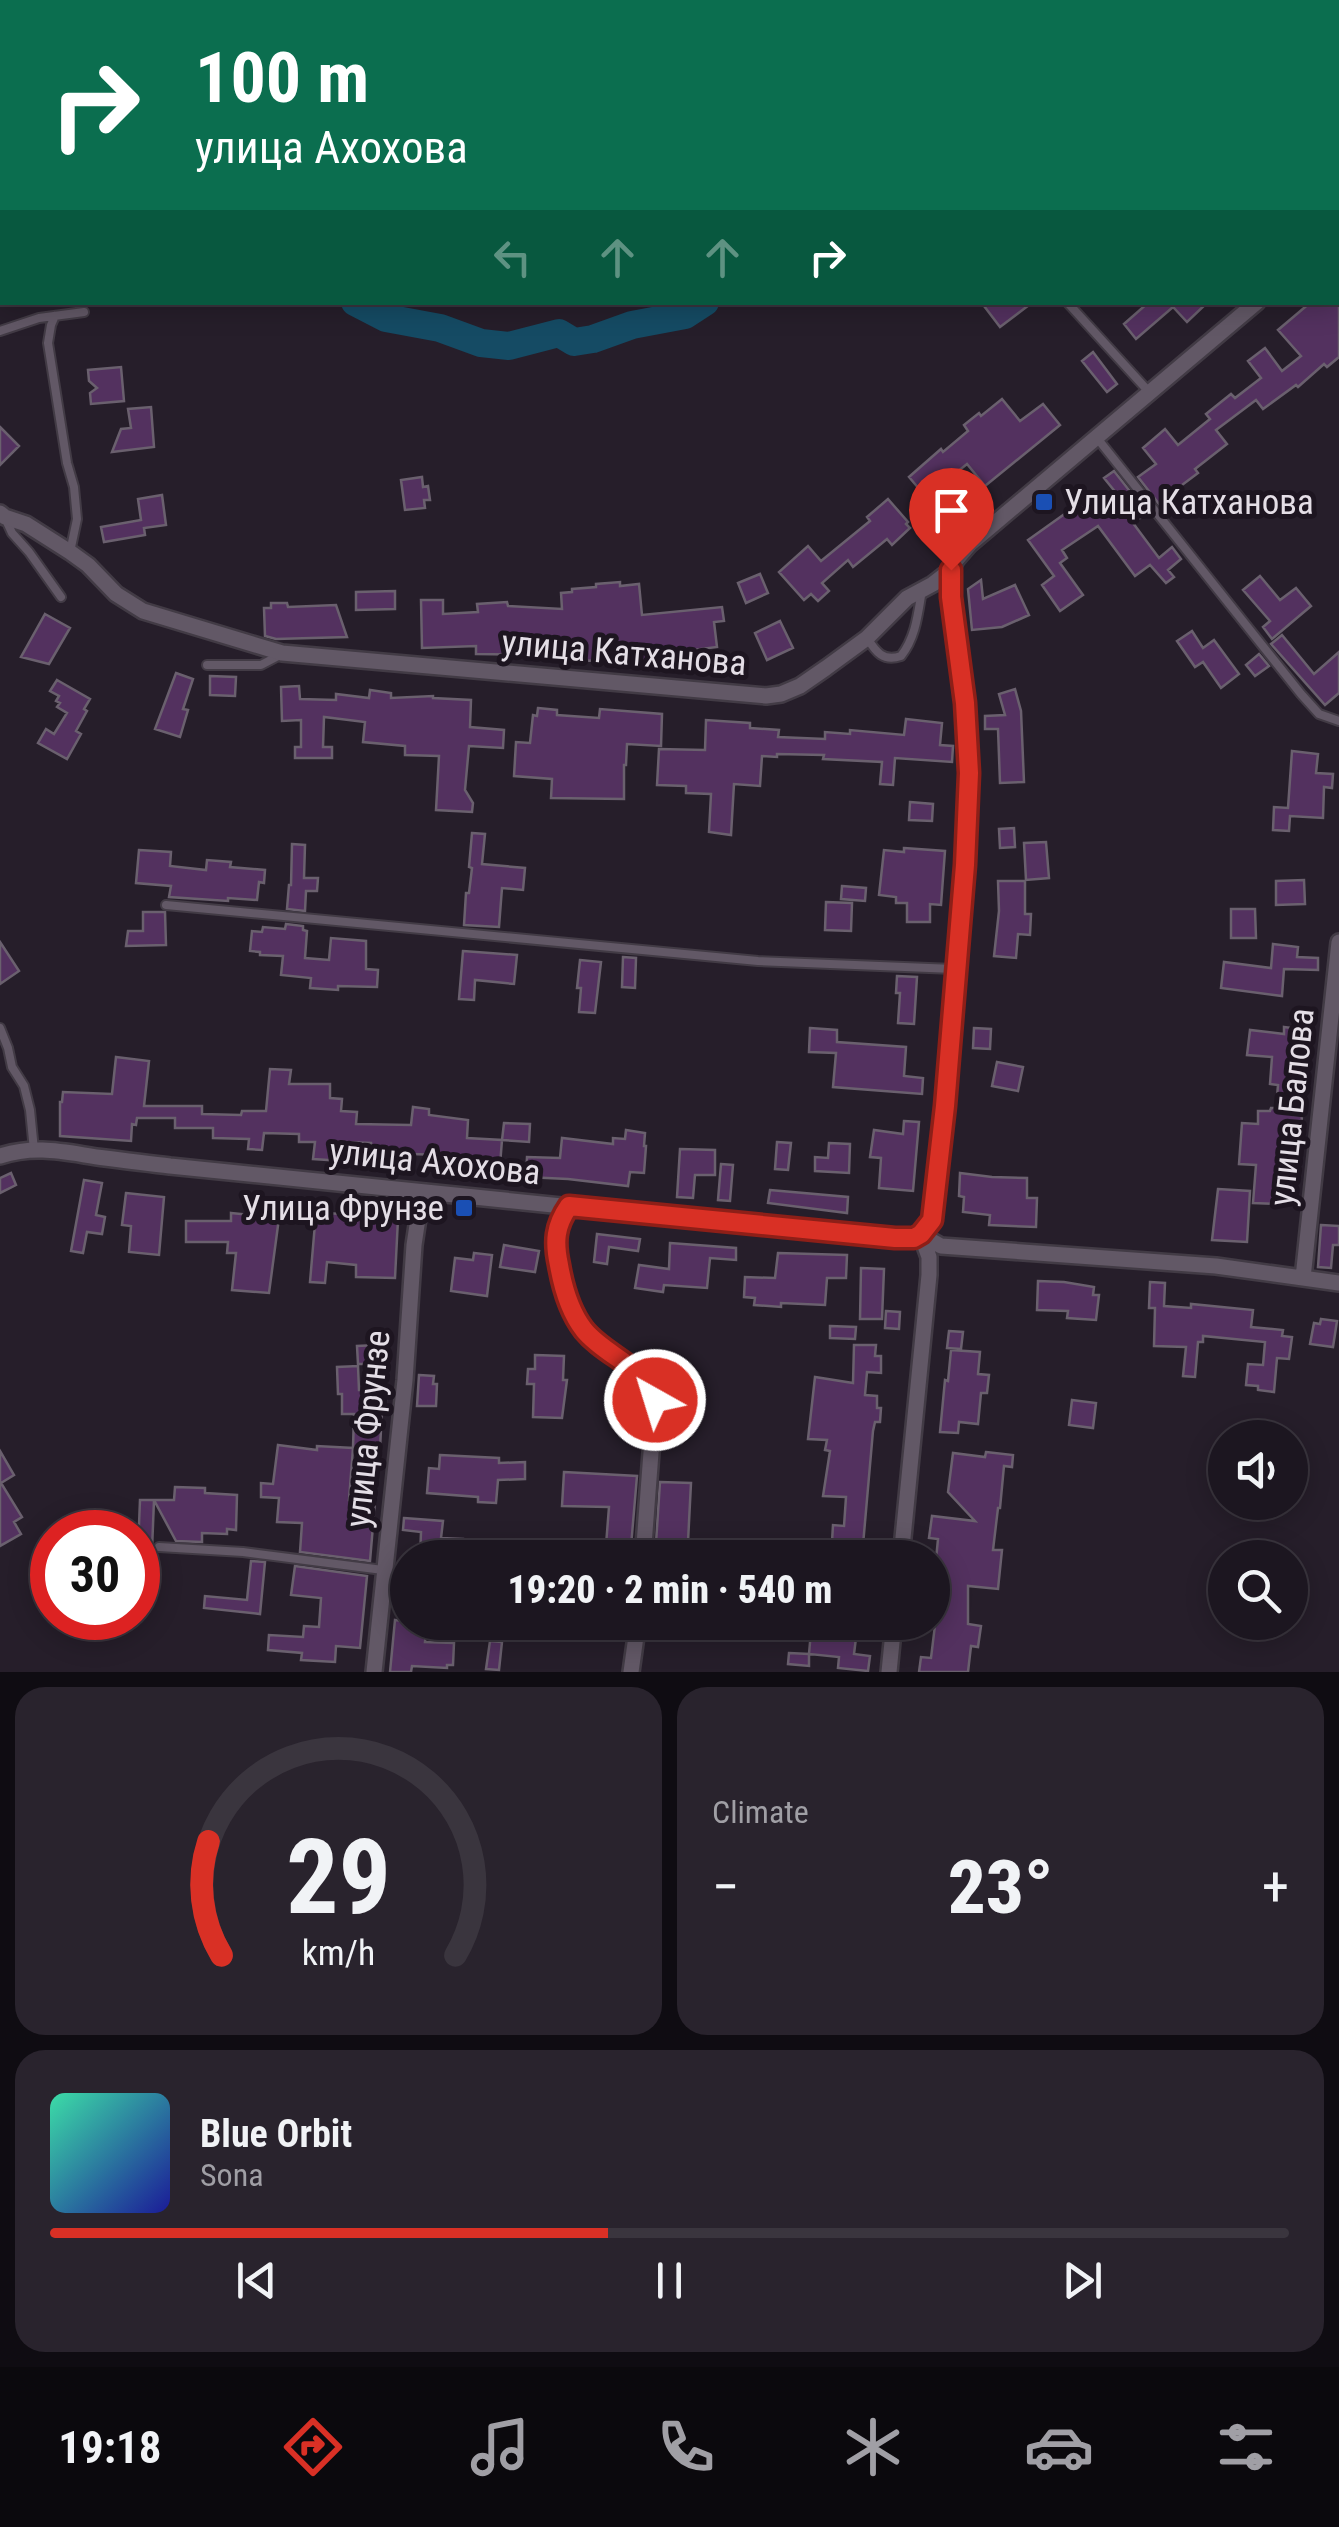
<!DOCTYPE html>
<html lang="en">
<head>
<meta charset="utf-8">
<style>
  body { margin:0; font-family:"Roboto Condensed",sans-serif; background:#29232d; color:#f1f3f6; height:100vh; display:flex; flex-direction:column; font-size:38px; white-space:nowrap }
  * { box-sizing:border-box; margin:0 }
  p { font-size:32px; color:#a09fa5 }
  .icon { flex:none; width:55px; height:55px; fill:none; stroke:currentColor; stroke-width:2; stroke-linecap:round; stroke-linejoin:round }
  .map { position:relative; height:1672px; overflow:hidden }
  .panel { display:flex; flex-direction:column; gap:15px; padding:15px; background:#0f0c12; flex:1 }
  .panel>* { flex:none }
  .top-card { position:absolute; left:0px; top:0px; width:1340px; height:305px; box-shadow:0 5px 25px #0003,0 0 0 2px #3a353e; background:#0b6e4f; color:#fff; overflow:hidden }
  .fabs { position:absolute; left:1208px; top:1420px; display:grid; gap:20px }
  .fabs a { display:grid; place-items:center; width:100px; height:100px; border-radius:50%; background:#1c1620; box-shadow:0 5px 25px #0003,0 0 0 2px #3a353e; font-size:50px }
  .speed { position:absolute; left:30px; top:1510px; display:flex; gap:20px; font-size:50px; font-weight:700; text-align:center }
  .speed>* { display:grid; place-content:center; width:130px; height:130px; border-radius:50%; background:#1c1620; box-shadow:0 5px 25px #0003,0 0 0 2px #3a353e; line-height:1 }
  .speed .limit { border:15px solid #d22; background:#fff; color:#111 }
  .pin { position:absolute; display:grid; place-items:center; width:85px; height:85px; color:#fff; margin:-102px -42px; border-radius:50% 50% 50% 0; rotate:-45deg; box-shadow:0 0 10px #0007 }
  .pin .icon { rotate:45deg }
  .me { position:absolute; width:110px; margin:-55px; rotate:321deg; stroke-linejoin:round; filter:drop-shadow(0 0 8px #0008) }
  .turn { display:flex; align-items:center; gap:35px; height:210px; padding:0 30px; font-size:45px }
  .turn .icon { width:130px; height:130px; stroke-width:2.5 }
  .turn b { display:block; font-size:70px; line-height:85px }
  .lanes { display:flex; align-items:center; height:95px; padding:0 30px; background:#0003; justify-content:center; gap:50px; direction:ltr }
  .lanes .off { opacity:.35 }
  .big { font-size:75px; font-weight:800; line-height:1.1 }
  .panel .card { flex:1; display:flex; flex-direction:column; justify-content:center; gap:15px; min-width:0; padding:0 35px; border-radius:30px; background:#29232d }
  .panel .dial { align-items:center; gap:0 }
  .dial svg { height:260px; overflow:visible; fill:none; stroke:#3a353e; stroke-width:7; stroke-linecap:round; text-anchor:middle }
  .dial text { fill:#f1f3f6; stroke:none }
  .song { display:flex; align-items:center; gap:30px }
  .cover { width:120px; height:120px; border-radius:15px; background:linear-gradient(135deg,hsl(160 70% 55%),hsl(240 70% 35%)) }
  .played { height:10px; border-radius:5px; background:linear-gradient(90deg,#d93025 45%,#3a353e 45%) }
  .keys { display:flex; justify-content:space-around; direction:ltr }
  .heat { display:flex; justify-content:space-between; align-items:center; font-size:55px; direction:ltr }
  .panel .tiles { flex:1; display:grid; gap:15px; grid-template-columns:1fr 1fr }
  .card:last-child { grid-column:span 2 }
  .trip { position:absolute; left:390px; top:1540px; width:560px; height:100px; border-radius:50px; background:#1c1620; box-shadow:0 5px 25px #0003,0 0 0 2px #3a353e; font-weight:800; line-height:100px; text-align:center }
  .tabs { display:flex; height:160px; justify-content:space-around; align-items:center; background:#0b090d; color:#a09fa5 }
  .tabs .icon { width:70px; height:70px }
  .tabs .selected { color:#d93025 }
  .tabs b { font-size:45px; color:#f1f3f6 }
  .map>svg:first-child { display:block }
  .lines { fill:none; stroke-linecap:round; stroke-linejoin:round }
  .river { stroke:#154b64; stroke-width:28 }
  .building { fill:#53315f; stroke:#6a606e; stroke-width:2.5 }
  .lane-casing { stroke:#423b45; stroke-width:12 }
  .street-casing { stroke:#423b45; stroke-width:20 }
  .lane { stroke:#625866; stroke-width:8 }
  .street { stroke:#625866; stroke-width:15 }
  .route-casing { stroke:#8d1f18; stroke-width:25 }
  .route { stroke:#d93025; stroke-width:18 }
  .transit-dot { fill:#1a4fb4; stroke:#1d1520; stroke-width:4 }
  .labels { text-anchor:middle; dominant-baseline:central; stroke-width:10; stroke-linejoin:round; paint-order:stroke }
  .poi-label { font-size:35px; fill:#e4dee6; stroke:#1d1520; text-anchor:start }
  .street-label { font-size:35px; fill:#e4dee6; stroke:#1d1520 }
</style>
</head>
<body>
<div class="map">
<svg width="1339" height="1672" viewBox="0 0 1339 1672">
  <rect width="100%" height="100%" fill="#261e2a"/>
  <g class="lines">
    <path class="river" d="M1045 2 1048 0
      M0 201H2
      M355 302 386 318 440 328 481 343 509 346 559 333 574 342 593 339 632 325 685 315 705 302"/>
  </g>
  <path class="building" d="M981 302H1033L1000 327Z
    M1149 302H1208L1187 322 1173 307 1136 339 1124 324Z
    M1311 302H1339V357L1327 367 1324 364 1298 387 1296 385 1263 409 1256 400 1216 430 1227 444 1195 469 1198 473 1170 494 1172 497 1162 504 1161 502 1159 504 1138 477 1156 464 1143 448 1165 429 1178 445 1210 419 1206 414 1231 394 1235 398 1261 378 1248 361 1265 348 1282 371 1301 356 1278 330Z
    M1093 352 1117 384 1107 392 1082 361Z
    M121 367 124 401 91 404 90 393 97 388 89 381 88 370Z
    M1002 399 1020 421 1043 404 1060 425 985 486 967 464 926 497 909 477 941 449 943 452 968 431 964 425 979 413 981 416Z
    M151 407 154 447 112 452 121 429 131 428 128 409Z
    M0 427 19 446 0 465Z
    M1114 471 1147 513 1133 523 1159 558 1172 547 1181 559 1168 570 1174 577 1166 583 1150 565 1135 576 1098 526 1062 550 1067 558 1060 563 1083 595 1060 611 1042 585 1054 576 1028 540 1080 503 1088 515 1117 494 1104 478Z
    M422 477 423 487 428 486 430 500H424L425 508 405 510 401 480Z
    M162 495 166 525 144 528 145 535 104 542 101 527 141 520 138 499Z
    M888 499 908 522 906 524 910 528 892 545 887 539 853 567 848 560 822 583 829 591 818 601 811 594 804 600 779 572 808 546 821 561 870 521 867 517Z
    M760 574 768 593 746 603 738 583Z
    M1260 576 1280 600 1296 588 1311 606 1272 639 1263 627 1270 621 1243 590Z
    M981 580 983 599 1015 585 1029 615 1002 627 972 630 968 589Z
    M620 582V586L639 584 642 615 722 607 724 621 714 622 717 647 677 652 676 668 636 663 556 659 558 643 532 641V655L476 654V646L422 648 421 600H443V614L478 612 477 604 507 602 508 606 562 609 561 593 572 592V589L596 587V584Z
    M395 591V609L356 610V592Z
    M271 603H287L288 607 336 605 347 637 276 639 265 636 264 608H271Z
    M45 614 70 628 49 664 21 657Z
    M780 621 793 648 767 660 755 633Z
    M1192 631 1203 648 1214 640 1239 674 1221 688 1203 662 1195 667 1177 641Z
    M1282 635 1314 674 1339 652V693L1325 705 1271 644Z
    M1259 654 1269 666 1255 676 1246 665Z
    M176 673 193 679 183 709 188 710 180 737 155 729Z
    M210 676 236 677 235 696 210 695Z
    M57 680 90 699 84 709 87 711 76 731 81 734 67 759 38 743 46 729 54 734 67 713 57 707 60 703 56 701 59 696 50 691Z
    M299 686 300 699 336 700V694L369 698 370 690 391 693V698L433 696V698L471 700 470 727 504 730 503 748 469 746 465 790 473 803 472 812 436 810 439 756 405 755V746L363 742 365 722 324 717 323 747H332V758H295V747H301V720L282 721 281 687Z
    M1015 689 1021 711 1024 782 1000 783 998 729H985V716L1005 715 999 694Z
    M538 708 557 710V715L599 718 600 709 662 714 661 746 627 744 626 765H624V799L551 798 552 779 514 776 516 742 530 743 533 715 537 716Z
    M906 719 942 723 940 745 953 746 952 762 895 758 893 785 880 784 882 762 823 759 824 755 777 754V757L762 756 760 786 734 784 731 835 709 832 711 794 686 793V786L657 785 659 749 705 750 706 720 750 723V728L779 730 778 737 825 739V732L850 734V730L904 735Z
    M1292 751 1318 754 1316 773 1333 774 1332 788 1324 787 1323 818 1290 816 1289 831 1273 830 1274 807 1288 808Z
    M910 802 933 804 932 821 909 820Z
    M1014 828 1015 847 1000 848 999 829Z
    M472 833 485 834 482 864 525 868 523 890 502 888 499 927 464 925 466 893H469L472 868 469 867Z
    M1046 842 1049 878 1026 880 1024 843Z
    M292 844 305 845 304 878H318L317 891H306L305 911 287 909 289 885H291Z
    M904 848 945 851 941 905 930 904V922H907V903H896V897L879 895 884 850 904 852Z
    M139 850 171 852 170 866 206 870 207 860 231 862 230 867 265 870 264 883 259 882 257 900 228 898V901L169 897 171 886 136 883Z
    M1304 880 1305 904 1276 905V881Z
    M998 881H1025V914H1031L1030 935 1018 934 1016 958 994 956 999 911Z
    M842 886 866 888 865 901 841 899Z
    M826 902 852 903 851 931 825 930Z
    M1231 909H1255L1256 938H1231Z
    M143 912H165L166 945 126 946 128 931H143Z
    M286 924 303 926V930L307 931 305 958 329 960 331 938 366 941V969L378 970 377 987 338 986V990L310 988 311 978 281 975 283 956 260 955V952L250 951 252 931 262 932 263 927 285 929Z
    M0 942 19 971 0 984Z
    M1273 944 1298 947 1297 957 1318 958V970L1284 969 1282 996 1221 988 1224 962 1271 968Z
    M463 951 517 955 514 984 475 980 474 1000 459 999Z
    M623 957 636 958 635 988 622 987Z
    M580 960 601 962 595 1013 579 1012 581 988H577Z
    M897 976 917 977 914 1024 898 1023 900 993H896Z
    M1295 1014H1310V1028L1295 1027Z
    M1284 1027 1300 1029 1294 1115H1302L1299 1168 1283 1167 1279 1204 1253 1203 1256 1165 1239 1164 1242 1123 1258 1124V1111H1270L1271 1108H1276L1278 1085 1270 1084 1272 1057 1247 1055 1250 1030 1284 1034Z
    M810 1028 837 1030V1042L906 1047 904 1076 923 1078 922 1094 833 1087 836 1053 809 1052Z
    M974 1028 991 1029 990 1049 973 1048Z
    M116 1057 149 1061 144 1106H202V1114L241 1115 242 1111H266L270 1069 291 1070 289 1084H330V1098L342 1099 341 1111 357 1112 356 1124 411 1125 413 1107 429 1109V1115L468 1120 467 1138 502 1140 499 1178H487V1175L441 1172 442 1155 380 1153V1147H371V1143L344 1142 343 1161 313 1159 315 1142H299V1134L264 1133 262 1150 248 1149 249 1139 213 1138V1128H175V1118H137L136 1125 132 1124 131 1141 60 1136V1102H62L63 1092 112 1094Z
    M997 1062 1023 1067 1018 1091 992 1086Z
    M904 1121 919 1122 913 1191 879 1188 881 1158 870 1157 874 1130 903 1134Z
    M504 1123 530 1124 529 1142 502 1140Z
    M626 1130 645 1133 644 1146H646L644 1173 630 1172 628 1186 568 1179 526 1177 527 1157 560 1158 562 1138 613 1144V1138L625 1139Z
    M777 1142 791 1143 788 1170 775 1169Z
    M829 1143 850 1144 849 1173 815 1171V1157L828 1158Z
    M680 1149 715 1150V1175H695L693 1198 677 1197Z
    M721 1164 733 1165 730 1201 718 1200Z
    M11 1173 16 1185 0 1193V1178Z
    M960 1173 992 1177 1027 1178V1198H1037L1036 1227 989 1225 990 1215 963 1212 964 1197 959 1196Z
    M84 1180 102 1183 96 1215 105 1217 102 1234 87 1232 83 1253 71 1251Z
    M1218 1189 1250 1191 1247 1242 1212 1240Z
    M770 1190 848 1197 847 1213 768 1203Z
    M126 1193 164 1197 159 1255 129 1252 131 1226 122 1225Z
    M316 1212 398 1219 395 1278 356 1277V1265L327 1262 325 1283 310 1282Z
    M231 1213 279 1218 269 1293 232 1290 236 1253H227L228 1242H186V1221H231Z
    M1321 1225 1339 1226V1245H1333L1331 1268 1318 1267Z
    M597 1234 640 1239 638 1251 609 1247 607 1264 594 1262Z
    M670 1243 736 1248V1260L710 1258 707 1288 664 1285 663 1292 635 1288 639 1265 669 1269Z
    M504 1245 539 1251 535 1272 500 1267Z
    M474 1253 492 1255 487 1296 451 1291 455 1258 473 1260Z
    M778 1253 847 1255 846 1278H827L825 1305 781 1303V1307L754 1305 755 1298 744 1297 745 1277 775 1278Z
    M861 1268 884 1269 882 1319H860Z
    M1038 1281 1064 1282 1094 1287 1093 1295H1099L1096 1320 1067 1318 1068 1311 1037 1310Z
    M1150 1282 1165 1283 1164 1306 1191 1308V1304L1253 1310 1251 1327 1283 1330 1282 1336 1292 1337 1289 1359 1277 1358 1274 1392 1258 1390V1386L1246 1385 1248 1364 1263 1365 1265 1342 1203 1336V1342H1198L1195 1377 1183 1376 1186 1347 1154 1346 1155 1308H1149Z
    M886 1311 900 1312 899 1329 885 1328Z
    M1321 1319 1337 1321 1333 1347 1310 1344 1314 1323 1320 1324Z
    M830 1326 856 1327 855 1339 830 1338Z
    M949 1331 963 1332 961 1349 947 1348Z
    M378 1345 379 1364H358L357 1346Z
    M854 1345H876L875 1356H881V1373L867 1372 865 1395 877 1396V1408H881L880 1422H875L873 1431 863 1545 891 1548 890 1558H831L833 1525 844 1526 846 1497 823 1496 830 1451 825 1450 827 1440 808 1439 815 1377 853 1383Z
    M951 1350 980 1352 978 1374 989 1375 987 1393H981L978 1424 959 1422 958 1433 940 1432 945 1380 948 1381Z
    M535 1355 564 1356 563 1380H567L562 1418 533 1417 534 1384H527L528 1369H535Z
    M358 1366 359 1390H386V1410H382L380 1449 353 1448 354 1414H342V1394H338L337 1367Z
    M419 1375 434 1376 433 1384H437L436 1406H417Z
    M1072 1400 1096 1403 1093 1428 1069 1425Z
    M278 1445 317 1450V1446L353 1448 349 1500 375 1502 370 1561 300 1552 302 1523 277 1522 279 1498 261 1497V1483L273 1484Z
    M0 1451 14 1475 1 1483 22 1517 14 1522 21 1534 0 1546Z
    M986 1452 1013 1455 1012 1467 1004 1466 1000 1508H998L993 1550H1002L998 1589 968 1586V1624L981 1626 978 1647 971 1646 968 1672H919L921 1657 931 1658 937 1609H940L938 1570H935L938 1539 929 1538 932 1516 975 1521 948 1492 953 1453 985 1457Z
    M440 1455 499 1458V1463L525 1462V1479L498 1480 496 1503 478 1502V1497L427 1493 429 1468 439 1469Z
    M564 1472 637 1476 630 1558H605L609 1507 562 1506Z
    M660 1482 691 1483 688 1542 708 1543V1558H655Z
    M175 1487 205 1488V1493L237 1495 236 1530 227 1529V1534L202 1533V1542L176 1541 154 1500H174Z
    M140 1500H154L152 1550H138Z
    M404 1518 443 1521 441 1538 463 1539 462 1558H420L421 1532 403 1530Z
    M251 1561 265 1562 260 1614 204 1608 205 1596 247 1600Z
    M295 1566 367 1576 360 1648 336 1646 335 1662 301 1660 302 1653 268 1650 269 1635 303 1637 304 1626 319 1627 321 1598 291 1595Z
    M395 1620 427 1624 425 1642 454 1643 453 1665H447V1668L412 1666 411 1672H390Z
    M826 1622H858L854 1654 870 1656 868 1671 838 1668 839 1657 809 1654 811 1631 825 1632Z
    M490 1641 502 1642 499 1670 486 1669Z
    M789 1653 809 1654V1666L788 1664Z"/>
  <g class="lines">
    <g class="lane-casing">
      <path id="lane" d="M1067 302 1150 393
        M55 316 51 325 48 343 67 463 74 487 77 519 70 552
        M0 331 39 318 84 312
        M1097 438 1301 694 1319 714 1339 721
        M6 520 12 533 29 552 61 597
        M867 638C876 652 883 662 901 656 916 637 918 613 922 590
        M207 665H261L280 655
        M166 905 758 961 954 969
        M0 1028 8 1048 12 1067 24 1086 30 1110 34 1150
        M159 1547 243 1552 383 1570"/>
    </g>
    <g class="street-casing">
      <path id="street" d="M451 2 452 0
        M936 2 938 0
        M1156 2 1158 0
        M1338 236 1339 234
        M0 513 5 517 26 524 70 552 88 565 116 594 143 611 282 653 766 696 781 694 800 686 826 668 867 638 907 598 933 584 951 570 956 560 970 544 1257 302
        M0 1156C38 1144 67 1153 105 1158 126 1161 148 1163 170 1166L847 1235 905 1238 921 1235 941 1246 1216 1266 1339 1283
        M569 1206C555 1226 554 1242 559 1265 564 1291 571 1317 590 1336 612 1358 645 1368 655 1400L643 1558
        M921 1235 932 1220 936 1200 968 818C969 779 969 740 965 701 960 658 948 613 951 570
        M1303 1278 1339 942
        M901 1558 929 1275V1257L921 1235
        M374 1672 405 1380 414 1245 422 1192
        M631 1672 638 1622
        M889 1672 894 1622"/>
    </g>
    <use href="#lane" class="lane"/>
    <use href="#street" class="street"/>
  </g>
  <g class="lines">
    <g class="route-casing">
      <path id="route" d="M655 1400C644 1365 606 1357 584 1330 570 1312 563 1288 559 1265 554 1242 555 1226 569 1206L895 1238H914L921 1234 932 1220 945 1106 965 865 969 773 965 703 951 597V570"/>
    </g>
    <use href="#route" class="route"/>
  </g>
  <g class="transit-dot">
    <rect x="1034" y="492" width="20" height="20" rx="5"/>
    <rect x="454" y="1198" width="20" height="20" rx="5"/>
  </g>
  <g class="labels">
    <g class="poi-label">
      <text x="1064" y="502">Улица Катханова</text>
      <text x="444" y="1208" text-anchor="end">Улица Фрунзе</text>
    </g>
    <g class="street-label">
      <text transform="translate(624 653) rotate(5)">улица Катханова</text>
      <text transform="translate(1292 1107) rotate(-84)">улица Балова</text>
      <text transform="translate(435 1162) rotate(6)">улица Ахохова</text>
      <text transform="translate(368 1429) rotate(-84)">улица Фрунзе</text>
    </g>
  </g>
</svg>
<div class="fabs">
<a><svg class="icon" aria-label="sound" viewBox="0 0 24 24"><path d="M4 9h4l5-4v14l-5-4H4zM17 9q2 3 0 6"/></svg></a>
<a><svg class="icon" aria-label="search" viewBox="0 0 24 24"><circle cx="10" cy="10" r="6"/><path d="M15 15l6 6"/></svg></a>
</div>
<div class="speed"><div class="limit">30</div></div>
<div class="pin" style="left:951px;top:570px;background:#d93025"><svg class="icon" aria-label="arrive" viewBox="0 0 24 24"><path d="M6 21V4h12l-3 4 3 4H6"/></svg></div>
<svg class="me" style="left:655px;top:1400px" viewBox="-20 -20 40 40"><circle r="17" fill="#d93025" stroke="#fff" stroke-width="3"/><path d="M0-11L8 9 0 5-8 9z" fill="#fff"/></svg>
<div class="trip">19:20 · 2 min · 540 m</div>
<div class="top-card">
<div class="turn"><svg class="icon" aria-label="right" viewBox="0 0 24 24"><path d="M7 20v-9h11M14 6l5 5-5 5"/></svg><div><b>100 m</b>улица Ахохова</div></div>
<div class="lanes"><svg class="icon off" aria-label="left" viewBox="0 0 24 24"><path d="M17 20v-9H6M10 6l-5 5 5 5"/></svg><svg class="icon off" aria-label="ahead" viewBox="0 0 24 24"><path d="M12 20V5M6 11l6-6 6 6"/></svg><svg class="icon off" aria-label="ahead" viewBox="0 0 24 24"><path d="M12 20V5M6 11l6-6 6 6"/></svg><svg class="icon" aria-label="right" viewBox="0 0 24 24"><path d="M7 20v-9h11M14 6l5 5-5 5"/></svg></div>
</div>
</div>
<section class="panel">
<div class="tiles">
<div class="card dial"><svg viewBox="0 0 100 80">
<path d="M14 69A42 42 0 1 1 86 69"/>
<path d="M14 69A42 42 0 0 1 10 34" stroke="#d93025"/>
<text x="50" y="56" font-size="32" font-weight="700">29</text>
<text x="50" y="72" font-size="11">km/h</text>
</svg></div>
<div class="card"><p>Climate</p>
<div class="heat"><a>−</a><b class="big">23°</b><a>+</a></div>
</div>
<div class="card">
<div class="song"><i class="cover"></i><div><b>Blue Orbit</b><p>Sona</p></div></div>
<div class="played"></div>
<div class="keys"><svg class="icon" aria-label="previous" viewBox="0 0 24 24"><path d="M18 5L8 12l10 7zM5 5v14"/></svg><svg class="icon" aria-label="pause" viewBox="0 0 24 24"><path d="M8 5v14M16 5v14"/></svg><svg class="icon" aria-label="next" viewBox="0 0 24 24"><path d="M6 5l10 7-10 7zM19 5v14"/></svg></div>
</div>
</div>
</section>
<nav class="tabs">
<b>19:18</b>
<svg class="icon selected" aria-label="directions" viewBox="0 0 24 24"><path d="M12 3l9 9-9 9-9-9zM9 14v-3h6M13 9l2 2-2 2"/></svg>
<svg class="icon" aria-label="music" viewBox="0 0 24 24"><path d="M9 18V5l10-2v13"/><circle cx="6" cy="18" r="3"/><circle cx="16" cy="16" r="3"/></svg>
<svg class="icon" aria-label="phone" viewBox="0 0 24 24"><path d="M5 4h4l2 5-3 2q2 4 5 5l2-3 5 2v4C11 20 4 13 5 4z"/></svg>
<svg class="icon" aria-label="climate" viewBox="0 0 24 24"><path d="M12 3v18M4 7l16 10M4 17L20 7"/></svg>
<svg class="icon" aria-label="car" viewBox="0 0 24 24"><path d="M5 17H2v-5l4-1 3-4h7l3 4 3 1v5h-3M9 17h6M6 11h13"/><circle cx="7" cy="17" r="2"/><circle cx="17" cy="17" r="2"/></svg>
<svg class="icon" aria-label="filters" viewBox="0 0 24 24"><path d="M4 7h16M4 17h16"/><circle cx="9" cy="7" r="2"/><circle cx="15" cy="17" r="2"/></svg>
</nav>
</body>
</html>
